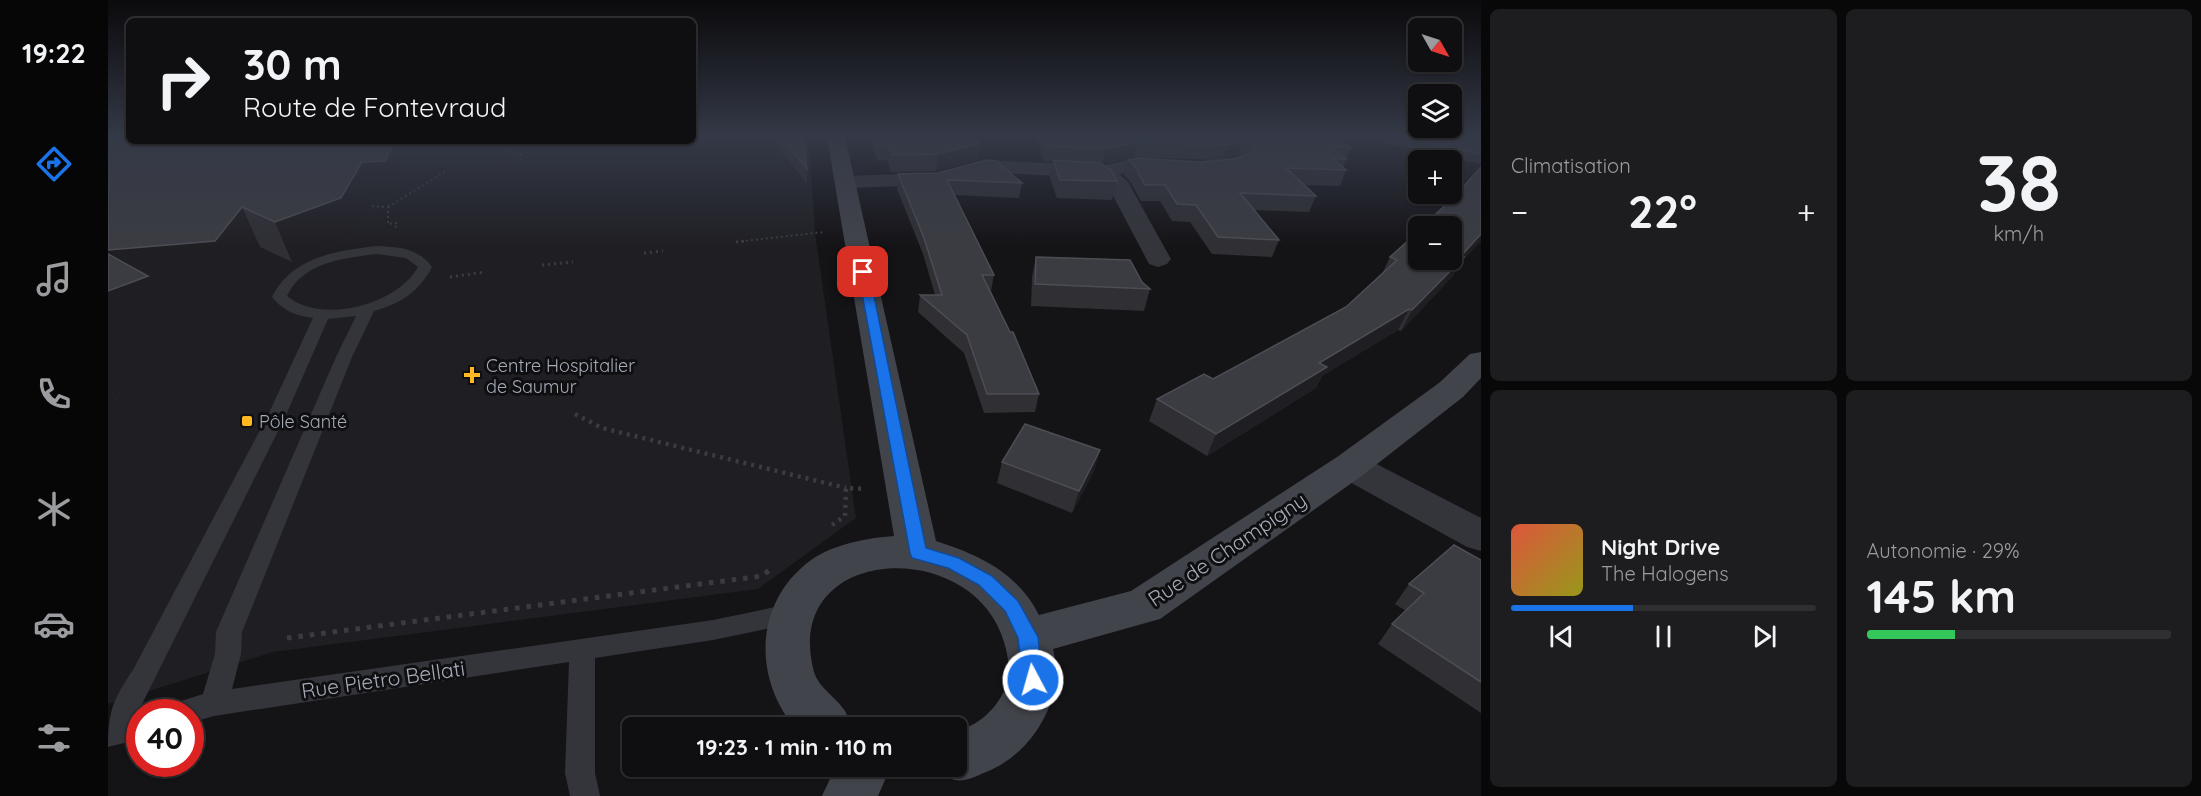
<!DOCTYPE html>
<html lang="fr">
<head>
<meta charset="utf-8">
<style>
  body { margin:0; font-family:Quicksand,sans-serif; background:#1d1c1e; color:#f1f3f6; height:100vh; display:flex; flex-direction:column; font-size:22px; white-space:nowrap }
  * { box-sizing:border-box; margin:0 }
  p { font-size:20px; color:#9b9c9f }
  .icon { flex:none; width:33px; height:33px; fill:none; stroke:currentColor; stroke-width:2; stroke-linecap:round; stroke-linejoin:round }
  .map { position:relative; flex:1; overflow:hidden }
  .sheet { display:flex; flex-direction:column; gap:9px; padding:9px; background:#080809; width:720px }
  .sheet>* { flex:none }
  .banner { position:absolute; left:18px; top:18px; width:570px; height:126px; border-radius:9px; box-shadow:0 2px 4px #0004,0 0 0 2px #2f2e30; background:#0f0e10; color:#f1f3f6; overflow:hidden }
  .needle { width:39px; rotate:129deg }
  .fabs { position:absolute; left:1300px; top:18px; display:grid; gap:12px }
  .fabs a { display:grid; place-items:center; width:54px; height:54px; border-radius:9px; background:#0f0e10; box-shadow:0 2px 4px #0004,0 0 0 2px #2f2e30; font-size:30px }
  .speed { position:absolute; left:18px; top:699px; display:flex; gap:12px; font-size:30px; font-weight:700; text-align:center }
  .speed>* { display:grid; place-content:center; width:78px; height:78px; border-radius:50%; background:#0f0e10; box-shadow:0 2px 4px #0004,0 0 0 2px #2f2e30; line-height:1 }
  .speed .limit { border:9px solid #d22; background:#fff; color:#111 }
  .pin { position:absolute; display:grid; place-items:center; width:51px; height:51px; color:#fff; margin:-26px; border-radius:12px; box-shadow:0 3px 9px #0006 }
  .me { position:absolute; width:66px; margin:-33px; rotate:354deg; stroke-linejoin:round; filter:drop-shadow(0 0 4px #0008) }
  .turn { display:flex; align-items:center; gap:21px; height:126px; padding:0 18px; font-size:27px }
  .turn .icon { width:78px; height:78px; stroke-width:2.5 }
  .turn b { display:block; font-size:42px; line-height:51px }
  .big { font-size:45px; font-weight:700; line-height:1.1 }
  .sheet .widget { flex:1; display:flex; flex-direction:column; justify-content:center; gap:9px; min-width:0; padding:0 21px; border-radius:9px; background:#1d1c1e }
  .sheet .dial { align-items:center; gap:0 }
  .dial b { font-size:78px; line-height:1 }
  .song { display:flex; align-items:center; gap:18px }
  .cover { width:72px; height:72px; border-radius:9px; background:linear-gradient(135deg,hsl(10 70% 55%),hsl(60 70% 35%)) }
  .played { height:6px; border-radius:3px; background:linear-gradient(90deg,#1a73e8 40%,#2f2e30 40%) }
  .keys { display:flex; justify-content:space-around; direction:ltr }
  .heat { display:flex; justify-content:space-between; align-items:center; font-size:33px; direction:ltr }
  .charge { height:9px; border-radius:4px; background:linear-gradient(90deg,#34c759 29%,#2f2e30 0) }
  .sheet .tiles { flex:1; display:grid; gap:9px; grid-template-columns:repeat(2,1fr) }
  .trip { position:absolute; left:514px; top:717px; width:345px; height:60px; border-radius:9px; background:#0f0e10; box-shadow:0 2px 4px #0004,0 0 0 2px #2f2e30; font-weight:700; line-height:60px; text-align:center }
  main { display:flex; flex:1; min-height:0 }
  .dock { display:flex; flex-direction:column; width:108px; justify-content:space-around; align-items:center; background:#060606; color:#9b9c9f }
  .dock .icon { width:42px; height:42px }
  .dock .on { color:#1a73e8 }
  .dock b { font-size:27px; color:#f1f3f6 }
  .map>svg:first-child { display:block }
  .built { fill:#1f1f23 }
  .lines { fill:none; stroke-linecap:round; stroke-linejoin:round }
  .path-far3 { stroke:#3a3c42; stroke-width:2; stroke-dasharray:2 3; stroke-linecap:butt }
  .path-far2 { stroke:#3a3c42; stroke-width:3; stroke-dasharray:2 4; stroke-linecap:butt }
  .path-far1 { stroke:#3a3c42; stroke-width:4.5; stroke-dasharray:3 5; stroke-linecap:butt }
  .path { stroke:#3a3c42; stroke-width:5; stroke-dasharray:4.5 7; stroke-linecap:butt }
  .lane { fill:#34353b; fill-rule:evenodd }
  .street { fill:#34353b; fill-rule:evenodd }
  .secondary { fill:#42444b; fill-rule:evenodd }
  .wall { fill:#2f2f34 }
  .shaded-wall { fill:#1f1e22 }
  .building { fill:#3b3c42; stroke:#4c4e54; stroke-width:1.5 }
  .route { fill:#1a73e8; stroke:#114b97; stroke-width:1.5 }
  .poi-dot { fill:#ffb722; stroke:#0f0f11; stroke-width:2 }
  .labels { text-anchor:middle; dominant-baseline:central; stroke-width:6; stroke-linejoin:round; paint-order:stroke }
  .poi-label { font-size:18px; fill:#a4aab7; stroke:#0f0f11; text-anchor:start }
  .near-street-label { font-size:21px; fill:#a4aab7; stroke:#0f0f11 }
</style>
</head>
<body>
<main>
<nav class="dock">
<b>19:22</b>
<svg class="icon on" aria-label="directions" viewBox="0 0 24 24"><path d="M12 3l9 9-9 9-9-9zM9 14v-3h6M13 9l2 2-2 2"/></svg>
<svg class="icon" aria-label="music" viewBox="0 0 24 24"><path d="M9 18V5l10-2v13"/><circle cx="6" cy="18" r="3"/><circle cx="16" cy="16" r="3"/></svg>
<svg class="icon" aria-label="phone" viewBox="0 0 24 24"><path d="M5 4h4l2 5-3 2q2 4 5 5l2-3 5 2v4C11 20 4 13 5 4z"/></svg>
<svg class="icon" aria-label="climate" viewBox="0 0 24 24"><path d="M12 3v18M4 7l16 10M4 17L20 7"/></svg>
<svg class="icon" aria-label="car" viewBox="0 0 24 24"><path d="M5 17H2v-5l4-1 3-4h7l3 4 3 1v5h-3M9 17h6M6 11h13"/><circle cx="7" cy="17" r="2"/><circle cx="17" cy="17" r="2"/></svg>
<svg class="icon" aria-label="filters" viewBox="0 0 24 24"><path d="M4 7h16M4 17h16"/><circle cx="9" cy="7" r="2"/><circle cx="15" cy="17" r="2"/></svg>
</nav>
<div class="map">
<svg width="1373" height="796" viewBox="0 0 1373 796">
  <rect width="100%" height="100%" fill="#141316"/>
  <path class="built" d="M0 137 21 141H585V137H701L707 233 748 518 650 589 165 652 0 704Z"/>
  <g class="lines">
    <path class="path-far3" d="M385 141 413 155V160
      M259 206 280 207V224L289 223 287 228
      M280 207 338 171
      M628 242 716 232"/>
    <path class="path-far2" d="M628 242 638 241
      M536 253 555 251
      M434 265 465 262
      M342 277 377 272"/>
    <path class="path-far1" d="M467 414 494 428 738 488
      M724 525 737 516 738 488 758 489"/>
    <path class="path" d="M179 638 654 576 664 568"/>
    <path class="lane" d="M269 246C290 247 311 248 324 267 310 293 293 303 266 311L244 357 134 632 133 654 124 689 605 620 682 604 691 607 694 614 691 621 682 624 605 640 487 658V773L492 796H462L457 773 461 662 106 716 82 723V712H63L67 703 95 694 107 654 108 632 228 357 248 316 220 319 178 415 43 686 29 714 32 713V739L0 747C0 712 5 699 25 670L160 415 205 318C188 316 174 310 164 297 184 257 227 251 269 246ZM269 254 298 258 310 267C289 305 213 325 179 296 195 262 236 258 269 254Z"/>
    <path class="street" d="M1025 159 1070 163 1073 167 1070 171C1051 176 1031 170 1011 174L1020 182 1063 259 1059 264 1050 267 1041 264 1000 186 989 178 877 172 828 185 738 188 731 186 727 182 731 178 738 176 828 173 877 160 994 166Z
      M1242 454 1255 457 1373 518V551L1359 547 1229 475 1224 466 1229 457Z"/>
    <path class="secondary" d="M719 137H737L828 541C871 555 909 572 931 615L1023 591 1229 457 1331 383 1362 354 1373 352V378L1355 397 1255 475 1052 619 945 649C958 699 924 754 878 772 869 776 857 782 847 780 842 779 836 775 830 773L828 766H849V730C869 727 888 709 896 691 903 675 901 658 896 642 865 535 672 544 706 672 711 688 728 697 737 711 740 716 742 722 744 728H687C644 676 647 601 703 560 726 544 759 538 786 536Z
      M728 766H783L770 796H714Z"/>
  </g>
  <path class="wall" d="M0 137 295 179 288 197 266 198 247 236 184 262 152 247 127 282 48 290 64 319 10 341 23 364 20 385 5 403Z
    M661 137H695L699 169V184Z
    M762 137H864L869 160 828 171 783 172 779 160 769 161Z
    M928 137H1228L1243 148 1235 167 1238 170 1232 186 1196 185 1208 196 1201 212 1147 210 1171 240 1164 257 1104 254 1082 222 1064 221 1052 201H1033L1022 181 1016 175 1020 160 1092 162 1125 159 1136 156 1129 154 1114 160 1025 157 994 164 1009 181 1004 200 949 198 942 178 945 161H936Z
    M1250 137H1360L1373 140V164Z
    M790 174 914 183 911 198 846 195 886 275 883 291 931 394 927 412 876 413 856 353 810 312 812 295H827L815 254 789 189Z
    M928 257 1034 282 1042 289 1036 311 923 306 924 277Z
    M1282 257 1352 264 1345 276 1293 331 1290 330 1214 376 1208 388 1099 456 1041 421 1049 399 1105 379 1238 307 1274 274Z
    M992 450 986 471 964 513 889 483 894 462Z
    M1373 560V713L1270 644 1284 624 1298 611 1287 604 1301 584Z"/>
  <path class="shaded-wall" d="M1134 139 1129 154 1114 160 1119 145Z
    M1029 142 1025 157 994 164 997 149Z
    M872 143 869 160 828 171 830 154Z
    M285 144 295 179 288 197 266 198 247 236 184 262 167 222 254 162Z
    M134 207 152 247 127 282 48 290 64 319 10 341 23 364 20 385 0 408V250Z
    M1373 234V241L1352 264 1345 276 1293 331 1304 310Z
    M1301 309 1290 330 1214 376 1208 388 1099 456 1108 434 1211 363Z
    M992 450 986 471 964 513 971 491Z"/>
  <path class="building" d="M0 137H21V141H281L285 144 277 161 254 162 233 198 167 222 134 207 107 241 0 250Z
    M673 137H695L699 169Z
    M768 137H864L872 143 830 154 784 155 780 144H770Z
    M936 137H1228L1243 148 1224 147 1238 159 1224 158 1238 170 1178 168 1208 196 1132 193 1171 240 1110 237 1088 205 1069 204 1057 185H1037L1026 165 1020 160 1029 158 1092 162 1125 159 1138 155 1147 149 1144 142 1134 139 1119 145 1029 142 997 149 939 146Z
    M1293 137H1360L1373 140V154Z
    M879 160 888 161 914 183 839 180 886 275H874L902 332H905L931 394H879L859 335 812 295H834L816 238 790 174 830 173Z
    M945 160 992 163 1003 170 1009 181 952 180Z
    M1373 167V234L1353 256 1356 257 1304 310 1301 309 1211 363 1219 367 1108 434 1049 399 1096 374 1105 379 1238 307 1289 260 1282 257 1311 231V260H1344V226H1315L1344 199Z
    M0 254 40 276 0 291Z
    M928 257 1022 260 1034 282 1042 289 927 284Z
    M917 424 992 450 971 491 894 462Z
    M1346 545 1373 560V682L1284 624 1316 593 1301 584Z"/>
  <linearGradient id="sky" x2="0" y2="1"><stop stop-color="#0b0a0c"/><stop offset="0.55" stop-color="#343947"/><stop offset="1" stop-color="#343947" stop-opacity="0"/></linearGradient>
  <rect width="1373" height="248" fill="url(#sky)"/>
  <path class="route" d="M755 269 761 272 818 548 851 558 884 576 910 601 930 637 935 680 932 687 925 689 918 687 915 680 910 638 897 611 871 585 840 568 804 558 802 553 750 272Z"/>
  <g class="poi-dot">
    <path d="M361 366h6v6h6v6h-6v6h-6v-6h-6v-6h6z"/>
    <rect x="133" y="415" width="12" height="12" rx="3"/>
  </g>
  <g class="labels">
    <g class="poi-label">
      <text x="378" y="365">Centre Hospitalier<tspan x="378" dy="21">de Saumur</tspan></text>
      <text x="151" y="421">Pôle Santé</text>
    </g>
    <g class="near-street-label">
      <text transform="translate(1119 549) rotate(-34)">Rue de Champigny</text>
      <text transform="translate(275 679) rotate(-8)">Rue Pietro Bellati</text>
    </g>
  </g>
</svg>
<div class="fabs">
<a><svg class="needle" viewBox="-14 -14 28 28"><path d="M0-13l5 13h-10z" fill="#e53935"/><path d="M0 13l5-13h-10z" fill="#9b9c9f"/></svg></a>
<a><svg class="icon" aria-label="layers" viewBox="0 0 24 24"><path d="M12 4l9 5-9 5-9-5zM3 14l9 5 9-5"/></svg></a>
<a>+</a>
<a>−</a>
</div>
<div class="speed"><div class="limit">40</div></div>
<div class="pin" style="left:755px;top:272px;background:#d93025"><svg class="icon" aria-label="arrive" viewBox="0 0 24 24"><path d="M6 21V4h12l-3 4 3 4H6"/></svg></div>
<svg class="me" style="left:925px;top:680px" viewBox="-20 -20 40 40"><circle r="17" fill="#1a73e8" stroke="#fff" stroke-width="3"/><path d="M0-11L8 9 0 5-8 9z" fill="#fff"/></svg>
<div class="trip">19:23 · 1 min · 110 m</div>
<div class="banner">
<div class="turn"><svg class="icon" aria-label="right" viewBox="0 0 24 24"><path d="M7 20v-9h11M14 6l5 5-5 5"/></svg><div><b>30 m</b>Route de Fontevraud</div></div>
</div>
</div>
<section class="sheet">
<div class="tiles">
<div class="widget"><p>Climatisation</p>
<div class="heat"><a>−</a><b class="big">22°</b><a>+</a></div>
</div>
<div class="widget dial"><b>38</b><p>km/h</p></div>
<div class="widget">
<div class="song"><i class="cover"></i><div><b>Night Drive</b><p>The Halogens</p></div></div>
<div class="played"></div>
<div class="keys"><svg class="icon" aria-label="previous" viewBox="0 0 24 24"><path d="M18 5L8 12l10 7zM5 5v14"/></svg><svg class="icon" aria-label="pause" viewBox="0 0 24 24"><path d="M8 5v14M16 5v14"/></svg><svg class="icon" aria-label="next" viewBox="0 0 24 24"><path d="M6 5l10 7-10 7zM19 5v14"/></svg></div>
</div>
<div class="widget"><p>Autonomie · 29%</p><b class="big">145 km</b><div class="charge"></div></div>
</div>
</section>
</main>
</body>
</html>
